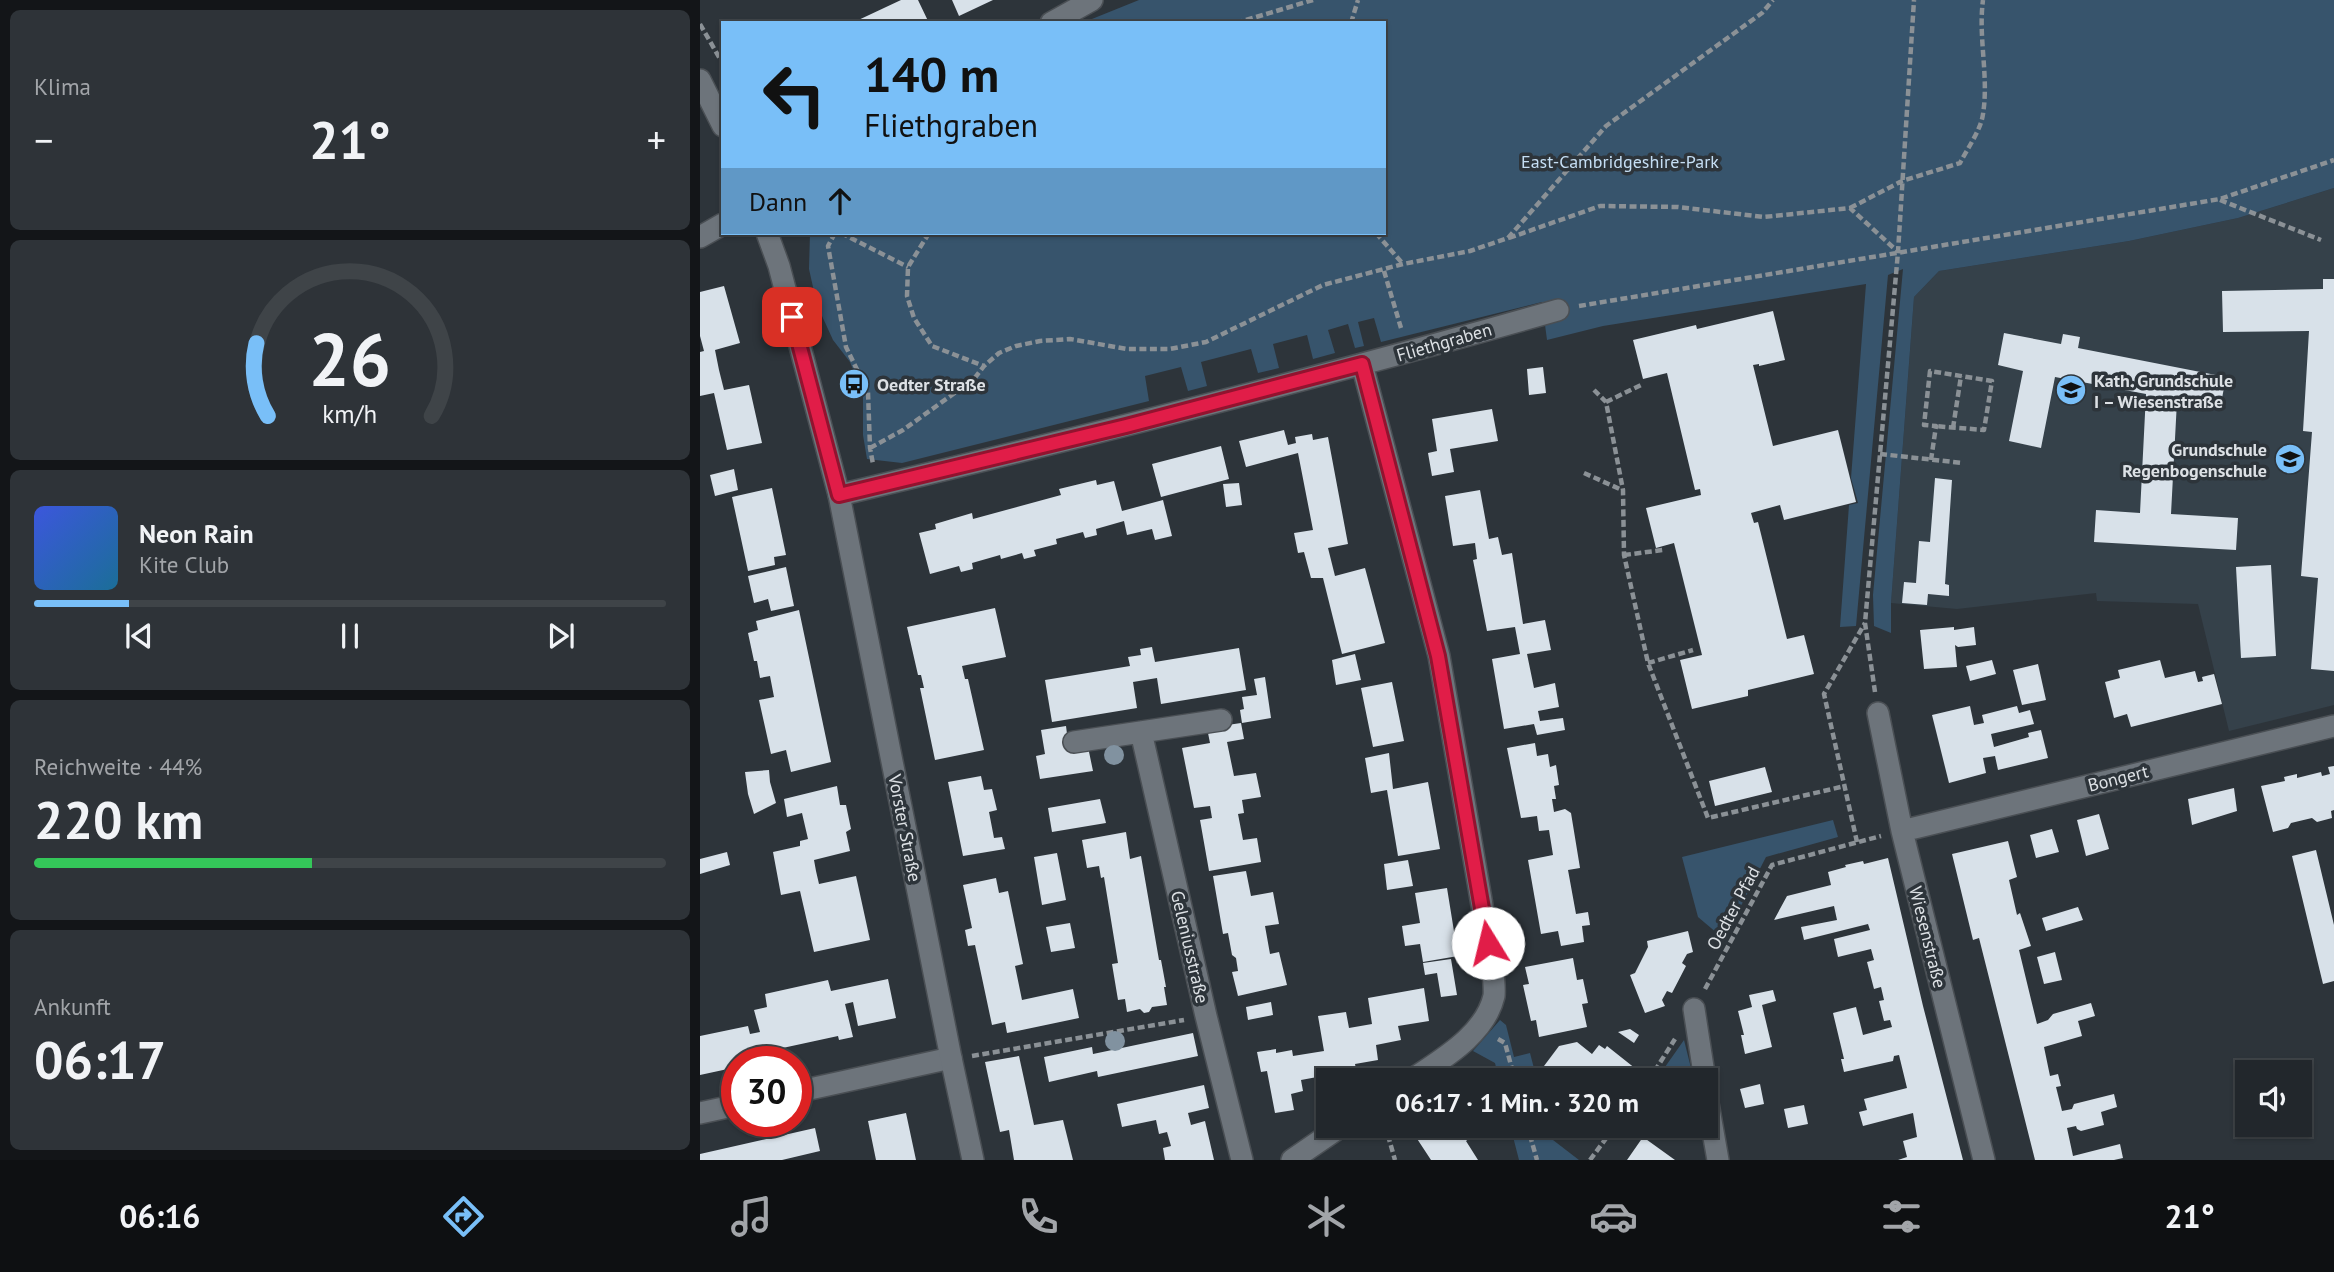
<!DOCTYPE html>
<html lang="de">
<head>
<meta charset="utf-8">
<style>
  body { margin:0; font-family:"PT Sans",sans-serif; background:#2e3338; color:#f1f3f6; height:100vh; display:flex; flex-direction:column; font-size:26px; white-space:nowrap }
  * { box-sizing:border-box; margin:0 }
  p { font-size:23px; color:#a2a5a9 }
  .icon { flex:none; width:38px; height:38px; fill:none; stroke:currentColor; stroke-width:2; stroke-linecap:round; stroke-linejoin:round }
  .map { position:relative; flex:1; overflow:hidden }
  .details { display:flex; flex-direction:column; gap:10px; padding:10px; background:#131518; width:700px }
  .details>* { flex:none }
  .banner { position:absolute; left:21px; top:21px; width:665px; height:214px; border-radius:0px; box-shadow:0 2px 5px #0004,0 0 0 2px #3f4448; background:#79bff8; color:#111; overflow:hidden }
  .fabs { position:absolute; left:1535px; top:1060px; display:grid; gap:14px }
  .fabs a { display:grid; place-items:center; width:77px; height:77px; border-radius:0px; background:#22272c; box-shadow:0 2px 5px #0004,0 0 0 2px #3f4448; font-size:35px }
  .speed { position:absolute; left:21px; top:1046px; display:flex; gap:14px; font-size:35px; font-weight:700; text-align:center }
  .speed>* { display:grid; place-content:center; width:91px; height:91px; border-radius:50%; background:#22272c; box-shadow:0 2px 5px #0004,0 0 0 2px #3f4448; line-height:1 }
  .speed .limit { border:10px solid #d22; background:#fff; color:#111 }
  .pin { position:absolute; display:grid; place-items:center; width:60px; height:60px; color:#fff; margin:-30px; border-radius:14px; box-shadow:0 4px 10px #0006 }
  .me { position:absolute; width:77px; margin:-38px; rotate:351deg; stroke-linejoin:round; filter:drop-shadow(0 0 5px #0008) }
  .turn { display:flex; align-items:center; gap:24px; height:147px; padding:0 28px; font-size:32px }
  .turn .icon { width:91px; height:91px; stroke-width:2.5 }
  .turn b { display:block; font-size:49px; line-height:60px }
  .then { display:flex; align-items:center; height:66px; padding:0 28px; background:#0003; gap:14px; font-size:26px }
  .big { font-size:52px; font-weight:700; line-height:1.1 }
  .details .card { flex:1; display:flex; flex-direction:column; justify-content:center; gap:10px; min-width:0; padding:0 24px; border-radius:10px; background:#2e3338 }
  .details .dial { align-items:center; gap:0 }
  .dial svg { height:182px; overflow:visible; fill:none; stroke:#3f4448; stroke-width:7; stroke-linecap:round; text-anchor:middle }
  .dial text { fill:#f1f3f6; stroke:none }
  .song { display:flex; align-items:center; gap:21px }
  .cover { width:84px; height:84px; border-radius:10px; background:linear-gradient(135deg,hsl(230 70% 55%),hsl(200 70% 35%)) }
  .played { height:7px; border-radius:4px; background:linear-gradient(90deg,#79bff8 15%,#3f4448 15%) }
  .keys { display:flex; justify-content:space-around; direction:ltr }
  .heat { display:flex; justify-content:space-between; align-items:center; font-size:38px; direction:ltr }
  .charge { height:10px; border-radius:5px; background:linear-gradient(90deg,#34c759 44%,#3f4448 0) }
  .trip { position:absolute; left:616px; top:1068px; width:402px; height:70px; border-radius:0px; background:#22272c; box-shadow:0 2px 5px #0004,0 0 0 2px #3f4448; font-weight:700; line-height:70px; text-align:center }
  .dock { display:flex; height:112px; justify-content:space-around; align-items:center; background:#0e1012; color:#a2a5a9 }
  .dock .icon { width:49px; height:49px }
  .dock .selected { color:#79bff8 }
  .dock b { font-size:32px; color:#f1f3f6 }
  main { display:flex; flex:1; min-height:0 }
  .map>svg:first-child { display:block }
  .built { fill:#35414a }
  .green { fill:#37546c }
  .building { fill:#d8e1e9 }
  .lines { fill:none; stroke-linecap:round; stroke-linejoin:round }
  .street-casing { stroke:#4a4f54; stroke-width:24 }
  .secondary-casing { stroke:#4a4f54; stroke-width:24 }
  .path { stroke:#8b9196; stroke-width:4.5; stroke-dasharray:7 3.5; stroke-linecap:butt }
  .street { stroke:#6d747b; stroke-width:21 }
  .secondary { stroke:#6d747b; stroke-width:21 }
  .tree { fill:#8192a0 }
  .route-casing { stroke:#92132f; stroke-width:18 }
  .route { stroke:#e11d48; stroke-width:12 }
  .labels { text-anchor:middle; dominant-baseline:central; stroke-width:7; stroke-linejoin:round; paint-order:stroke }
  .park-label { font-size:18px; fill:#c5def4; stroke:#2d343a }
  .street-label { font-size:18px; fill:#dde1e5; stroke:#2d343a }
  .poi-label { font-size:18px; font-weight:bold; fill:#dde1e5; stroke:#2d343a; text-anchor:start }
</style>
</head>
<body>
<main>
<section class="details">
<div class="card"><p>Klima</p>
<div class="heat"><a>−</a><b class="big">21°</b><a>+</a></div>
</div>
<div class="card dial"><svg viewBox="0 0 100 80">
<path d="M14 69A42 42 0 1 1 86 69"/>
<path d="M14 69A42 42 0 0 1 9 37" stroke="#79bff8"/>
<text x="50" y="56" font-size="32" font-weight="700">26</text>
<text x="50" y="72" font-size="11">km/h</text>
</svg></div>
<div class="card">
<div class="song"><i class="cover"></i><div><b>Neon Rain</b><p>Kite Club</p></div></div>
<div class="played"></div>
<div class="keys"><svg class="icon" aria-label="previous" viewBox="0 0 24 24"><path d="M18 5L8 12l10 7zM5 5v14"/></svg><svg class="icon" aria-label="pause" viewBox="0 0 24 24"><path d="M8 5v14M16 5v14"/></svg><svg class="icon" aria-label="next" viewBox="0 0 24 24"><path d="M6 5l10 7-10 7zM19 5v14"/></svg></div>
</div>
<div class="card"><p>Reichweite · 44%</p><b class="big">220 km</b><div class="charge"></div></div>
<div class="card"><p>Ankunft</p><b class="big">06:17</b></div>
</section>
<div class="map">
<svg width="1634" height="1160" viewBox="0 0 1634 1160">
  <rect width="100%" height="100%" fill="#2d343a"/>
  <path class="built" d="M1634 188V705L1529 731 1498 604 1397 601 1396 593 1257 609 1191 603 1214 297 1239 271 1429 241 1538 218Z"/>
  <path class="green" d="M439 0H1634V188L1538 218 1429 241 1239 271 1214 297 1191 603V633L1174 626 1173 595 1203 269 1188 275 1156 626 1140 627 1149 505 1158 503 1151 478 1166 284 903 326 847 340 842 302 681 342 674 318 658 322 664 346 655 348 648 324 628 330 635 353 613 359 607 335 573 344 579 368 558 373 551 349 501 362 507 386 488 391 481 367 445 376 449 401 202 463 167 459 163 435V394L150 362 133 340 117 305 109 269 110 233H684V23H382Z
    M1133 820 1138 837 1066 857 1024 939 998 917 982 857Z
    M800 1020 806 1025 814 1057 830 1053 837 1080H799L795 1063 773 1051Z
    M984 1040 994 1080H961L958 1077Z
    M810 1125H849L853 1140 879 1160H819Z"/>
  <path class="building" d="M201 0H218L229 23H152Z
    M252 0H293L259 16Z
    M1623 279H1634V671L1611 669 1618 578 1601 576 1612 432 1603 431 1609 331 1523 332 1522 291 1623 289Z
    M24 286 40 343 15 350 19 370 24 390 49 385 62 443 27 450 14 393 0 396V352L4 351 0 336V292Z
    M1073 311 1085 360 1059 366V364L1053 365 1073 446 1138 430 1156 502 1084 520 1080 505 1051 513 1054 523 1058 522 1087 639 1104 635 1114 674 1048 690V696L992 709 980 660 1002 655 974 543 956 548 946 508 1001 495 1000 489 995 490 967 373 943 379 933 340 996 325 997 329Z
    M1304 333 1361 344 1363 334 1380 337 1378 348 1526 377 1520 409 1477 401 1471 514 1538 518 1536 550 1394 542 1396 510 1440 513 1446 394 1355 377 1341 448 1309 441 1323 371 1298 365Z
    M843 367 846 393 829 395 827 369Z
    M792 409 798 441 750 449 754 472 732 476 728 453 737 451 732 419Z
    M584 430 588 445 596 443 595 437 612 434 613 440 628 437 648 544 628 548 635 576 665 568 685 643 642 654 623 578H611L604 552 598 553 594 533 613 530 598 453 546 467 539 441Z
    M521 446 529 479 461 497 452 464Z
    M34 469 38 490 15 496 10 475Z
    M1235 478 1252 480 1245 584 1249 585V596L1228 594 1227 605 1202 603 1204 582 1216 583 1219 541 1230 542Z
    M396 480 397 485 414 481 422 511 463 500 472 536 455 540 452 529 427 535 424 521 396 529 397 535 385 538 383 532 356 539 357 544 334 550 336 556 324 559 322 553 301 559 300 555 272 563 273 569 261 572 259 566 230 574 219 533 236 529 235 524 272 513 273 519 361 495 359 489Z
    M539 483 542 505 526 507 523 484Z
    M72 488 86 555 74 557 75 565 48 571 32 497Z
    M780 490 789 539 798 537 802 555 812 553 823 624 845 620 851 650 827 654 834 688 855 683 859 707 838 711 840 721 863 718 865 730 837 735 834 724 804 729 792 659 820 654 815 627 787 631 773 560 777 559 775 543 753 546 745 496Z
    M1571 565 1576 656 1541 658 1536 567Z
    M86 567 94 606 71 611 68 599 54 603 48 576Z
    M295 608 306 657 262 666 265 679H268L284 750 235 760 220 688H224L221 675H218L207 627Z
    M99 610 131 762 91 772 86 750 71 754 59 700 74 697 70 676 60 678 57 661H54L48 633 58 630 56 621Z
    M1254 627V630L1274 627 1276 645 1258 647 1255 645 1257 667 1224 669 1220 630Z
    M452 647 455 662 539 648 546 690 461 704 457 678 433 682 437 708 352 722 345 680 430 666 428 657 441 655 440 649Z
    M655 654 661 680 636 685 632 660Z
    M1292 660 1296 674 1270 681 1266 666Z
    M1460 660 1465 678 1495 671 1498 682 1503 681 1502 677 1514 674 1522 704 1431 727 1427 714 1414 718 1405 682 1420 678 1418 670Z
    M1338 664 1346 700 1322 705 1313 670Z
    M565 677 571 718 542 723 540 710 544 709 542 697 557 695 554 679Z
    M692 682 704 741 673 747 661 688Z
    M1270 706 1274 725 1284 723 1282 715 1317 706 1319 713 1330 710 1334 724 1291 734 1294 747 1329 737 1328 733 1341 730 1348 758 1298 770 1295 756 1283 758 1286 773 1249 783 1232 715Z
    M541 723 544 739 527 742 534 776 556 773 561 797 542 800 544 813 538 814 543 840 557 838 561 862 509 871 500 820 512 818 510 806 494 808 482 748 510 743 507 728Z
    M366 726 369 750 388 747 393 771 340 779 336 756 345 754 341 730Z
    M835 743 837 756 848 754 850 767 856 765 859 785 854 786 856 799H852L854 812 865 809 871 813 880 868 868 870 876 914 888 912 890 925 882 926 884 942 861 946 858 931 841 934 828 860 853 855 849 830 839 831 837 816 821 818 807 748Z
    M689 753 693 789 728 782 740 849 698 856 687 790 671 793 665 758Z
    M1634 766V810L1631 811 1632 818 1617 822 1612 818 1591 823 1588 828 1573 832 1561 786 1585 781 1584 777 1597 774V778L1621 772 1622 776 1630 774 1628 767Z
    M1065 767 1072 792 1015 806 1009 781Z
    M69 770 70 782 76 803 54 814 48 794 45 772Z
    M281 776 284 790 292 789 297 810 289 812 294 838 302 837 305 849 263 856 248 782Z
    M137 786 140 805H146L151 829 146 832 150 851 114 860 116 871 119 884 156 876 170 940 114 952 100 891 81 895 73 852 100 846V841L108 839 102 813 87 817 84 799Z
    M1534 788 1537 811 1492 825 1488 799Z
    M400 799 406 823 352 832 348 808Z
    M1399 814 1409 849 1386 856 1377 820Z
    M1352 829 1359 852 1336 858 1330 835Z
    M426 832 430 859 441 856 459 960H461L466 987H464L467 1005 452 1007 449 1012 444 1013 440 1009 427 1012 425 999 418 1000 412 964 418 963 404 877 401 878 399 866 387 868 382 840Z
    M1308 841 1317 877 1309 880 1317 915 1320 913 1331 946 1319 950 1337 1024 1348 1020 1353 1014 1391 1003 1395 1016 1378 1021 1382 1036 1344 1047 1350 1076 1358 1074 1361 1086 1356 1087 1362 1111 1372 1109 1374 1104 1414 1094 1417 1107 1401 1112 1404 1125 1381 1131 1377 1129 1376 1126 1367 1128 1373 1156 1420 1144 1423 1158 1414 1160H1335L1279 938 1273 940 1252 854Z
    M1616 850 1634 925V981L1623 984 1592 856Z
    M27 852 30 865 0 874V859Z
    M357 853 366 900 342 905 334 857Z
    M1188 858 1223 1006 1263 1160H1198L1207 1157 1203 1141 1217 1137 1213 1113 1163 1126 1159 1112 1167 1110 1164 1099 1207 1088 1199 1055 1194 1056 1193 1061 1144 1072 1141 1059H1144L1133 1013 1156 1007 1163 1035 1192 1027 1190 1020 1184 1021 1179 1001 1184 1000 1181 987 1174 989 1167 962 1174 960 1171 949 1138 957 1134 939 1170 930 1168 924 1104 940 1101 927 1137 920 1134 906 1074 920 1087 896 1131 885 1128 872 1146 867 1145 865 1163 861 1164 864Z
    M708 860 713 886 687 890 684 864Z
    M546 871 551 896 573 892 579 924 565 926 570 954 579 952 587 985 538 996 532 972 538 971 536 958 532 955 528 933 523 934 513 876Z
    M296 878 299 893 308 891 323 964 315 966 322 1000 373 989 379 1018 307 1033 305 1022 292 1025 275 945 268 946 265 930 272 928 263 885Z
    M747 888 758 956 723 962 720 944 705 946 702 926 720 923 715 893Z
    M1378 907 1383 920 1346 931 1342 918Z
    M370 923 375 948 351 952 346 927Z
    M988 931 993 952 987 954 982 963 986 966 972 993 967 991 962 1000 965 1006 945 1013 930 975 935 973 948 947 947 941Z
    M1355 952 1362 980 1344 984 1337 957Z
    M873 958 877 980 883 979 888 1003 882 1004 887 1027 839 1037 836 1020 831 1021 823 985 829 984 825 967Z
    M751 959 757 995 741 997 737 973 725 975 723 963Z
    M188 979 196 1018 158 1026 153 1002 145 1004 153 1037 139 1040 138 1036 78 1049 79 1053 55 1058 56 1062H37V1067L0 1075V1036L48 1026 50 1034 60 1032 54 1010 67 1007 65 994 128 980 131 991Z
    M724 988 729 1021 698 1026 701 1040 676 1045 678 1060 655 1064 657 1074 628 1079V1075L601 1080 603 1091 591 1094 594 1110 575 1113 567 1071 561 1072 557 1052 576 1049V1053L592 1050 593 1056 624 1051 618 1016 646 1012 649 1028 672 1024 668 998Z
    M1073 990 1076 1001 1062 1005 1072 1047 1045 1054 1041 1035H1044L1038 1011 1052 1007 1049 995Z
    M571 1002 573 1015 548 1020 546 1007Z
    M930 1029 939 1035 934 1043 918 1032Z
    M493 1033 498 1056 398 1077 397 1071 349 1082 344 1057 392 1047 393 1054Z
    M877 1042 892 1054 899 1045 905 1049 907 1046 936 1069 927 1080H902L891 1071 884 1080H853L841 1070 859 1046Z
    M319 1056 334 1125 363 1120 373 1160H314L309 1130 300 1132 285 1062Z
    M1060 1084 1064 1104 1045 1108 1040 1089Z
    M504 1085 509 1108 488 1113 491 1125 505 1121 514 1160H465L463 1148 471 1146 467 1132 459 1134 456 1120 422 1127 417 1104Z
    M1104 1105 1108 1124 1088 1128 1084 1109Z
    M206 1113 216 1160H176L168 1121Z
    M708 1125H775L779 1131 766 1141 778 1160H731Z
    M115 1128 120 1151 82 1160H0V1154Z
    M943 1137 975 1160H927Z"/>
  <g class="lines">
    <g class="street-casing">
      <path id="street" d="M0 237 23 224
        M662 364 739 656 793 969C793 977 795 988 794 996 785 1035 742 1059 711 1080
        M139 495C380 438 620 378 858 310
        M1178 713 1202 831 1284 1160
        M441 732 506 1016 542 1160
        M374 742 521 720
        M1202 831 1634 726
        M994 1009 1005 1080
        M96 1092 251 1058
        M1006 1092 1018 1160
        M0 1113 37 1105
        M592 1160 643 1125"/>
    </g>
    <g class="secondary-casing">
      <path id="secondary" d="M351 23 392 0
        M0 80 23 126
        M67 233 79 266 139 495 251 1058 273 1160"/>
    </g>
    <path class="path" d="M536 23 613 0
      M651 23 658 0
      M0 24 23 64
      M1520 200 1621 240
      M1150 208 1202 181 1260 163C1267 149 1281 130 1283 114 1289 76 1278 38 1283 0
      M135 233 128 246 146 347 168 392 170 448 173 464
      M141 233 208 267
      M229 233 208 267 207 296 214 318 232 346 284 366
      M676 233 703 264
      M809 238 900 206 978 207 1064 217 1150 208 1197 251
      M684 271 701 328
      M879 306 1520 199 1634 160
      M894 390 906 402 923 490 924 555 948 663 1008 818 1145 786
      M906 402 943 384
      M1253 428 1261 376
      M170 448 203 430 274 379 284 366 299 353 316 346 340 341 370 339 427 349H470L506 342 623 285 703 264 770 251 808 238 906 126 1062 13 1073 0
      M1180 454 1263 463
      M1231 460 1236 426 1224 425 1230 371 1292 381 1284 430 1234 426
      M884 473 922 490
      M924 555 963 550
      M948 663 993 650
      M1175 692 1165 623 1198 252 1214 0
      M1157 842 1124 694 1165 623
      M1005 989 1072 865 1181 836
      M798 1039 805 1043 815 1080
      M272 1056 484 1020
      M949 1080 975 1039
      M685 1125 695 1160
      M827 1125 837 1160
      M890 1160 916 1125"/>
    <use href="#street" class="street"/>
    <use href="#secondary" class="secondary"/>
  </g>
  <g class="tree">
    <circle cx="414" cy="755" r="10"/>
    <circle cx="415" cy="1041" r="10"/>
  </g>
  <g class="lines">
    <g class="route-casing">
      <path id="route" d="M92 317 139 495 426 426 662 364 738 656 788 943"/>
    </g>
    <use href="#route" class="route"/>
  </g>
  <defs>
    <g id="bus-disc" transform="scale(1.575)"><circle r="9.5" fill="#79bff8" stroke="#2d343a"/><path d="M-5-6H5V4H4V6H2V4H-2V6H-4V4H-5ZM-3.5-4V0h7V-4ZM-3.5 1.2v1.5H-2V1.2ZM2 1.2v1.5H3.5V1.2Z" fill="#111"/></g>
    <g id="school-disc" transform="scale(1.575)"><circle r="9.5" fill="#79bff8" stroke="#2d343a"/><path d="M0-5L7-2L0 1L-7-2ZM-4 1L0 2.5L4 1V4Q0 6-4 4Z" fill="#111"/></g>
  </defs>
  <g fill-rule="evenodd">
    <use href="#bus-disc" x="154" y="384"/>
    <use href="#school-disc" x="1371" y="390"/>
    <use href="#school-disc" x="1590" y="459"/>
  </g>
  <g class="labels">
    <g class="park-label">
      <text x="920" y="161">East-Cambridgeshire-Park</text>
    </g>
    <g class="street-label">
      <text transform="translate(744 342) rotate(-16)">Fliethgraben</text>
      <text transform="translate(1418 778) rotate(-14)">Bongert</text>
      <text transform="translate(205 828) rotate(79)">Vorster Straße</text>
      <text transform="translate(1033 908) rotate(-62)">Oedter Pfad</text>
      <text transform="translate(1228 937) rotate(76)">Wiesenstraße</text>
      <text transform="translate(490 947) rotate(77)">Geleniusstraße</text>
    </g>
    <g class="poi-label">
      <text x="1394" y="380">Kath. Grundschule<tspan x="1394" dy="21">I – Wiesenstraße</tspan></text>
      <text x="177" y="384">Oedter Straße</text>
      <text x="1567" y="449" text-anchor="end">Grundschule<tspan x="1567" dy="21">Regenbogenschule</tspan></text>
    </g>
  </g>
</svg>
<div class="fabs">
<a><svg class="icon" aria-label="sound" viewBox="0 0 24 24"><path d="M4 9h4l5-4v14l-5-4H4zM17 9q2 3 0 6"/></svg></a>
</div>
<div class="speed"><div class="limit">30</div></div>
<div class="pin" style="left:92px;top:317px;background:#d93025"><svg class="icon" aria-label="arrive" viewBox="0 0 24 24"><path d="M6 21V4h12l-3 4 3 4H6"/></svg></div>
<svg class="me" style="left:788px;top:943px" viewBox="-20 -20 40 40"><circle r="19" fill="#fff"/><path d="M0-13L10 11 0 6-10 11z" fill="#e11d48"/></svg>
<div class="trip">06:17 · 1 Min. · 320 m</div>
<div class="banner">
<div class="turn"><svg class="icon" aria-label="left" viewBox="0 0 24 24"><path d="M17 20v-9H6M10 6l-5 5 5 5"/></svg><div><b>140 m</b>Fliethgraben</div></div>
<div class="then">Dann<svg class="icon" aria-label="ahead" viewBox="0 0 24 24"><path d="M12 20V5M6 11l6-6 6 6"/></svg></div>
</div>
</div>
</main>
<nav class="dock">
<b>06:16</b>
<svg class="icon selected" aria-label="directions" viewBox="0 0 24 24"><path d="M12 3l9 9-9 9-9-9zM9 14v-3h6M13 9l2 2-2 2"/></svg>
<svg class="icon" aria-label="music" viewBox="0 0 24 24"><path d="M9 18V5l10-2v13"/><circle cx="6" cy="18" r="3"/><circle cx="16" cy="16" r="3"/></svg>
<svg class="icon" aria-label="phone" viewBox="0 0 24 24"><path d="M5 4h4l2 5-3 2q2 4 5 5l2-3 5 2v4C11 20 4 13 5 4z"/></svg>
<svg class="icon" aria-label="climate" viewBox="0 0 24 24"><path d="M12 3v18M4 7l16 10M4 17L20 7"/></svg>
<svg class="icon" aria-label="car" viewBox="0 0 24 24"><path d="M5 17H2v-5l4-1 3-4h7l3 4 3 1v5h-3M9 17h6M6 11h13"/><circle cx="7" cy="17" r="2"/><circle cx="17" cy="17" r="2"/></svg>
<svg class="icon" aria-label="filters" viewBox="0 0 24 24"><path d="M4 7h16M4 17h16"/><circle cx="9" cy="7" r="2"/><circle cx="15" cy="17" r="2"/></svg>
<b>21°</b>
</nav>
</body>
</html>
